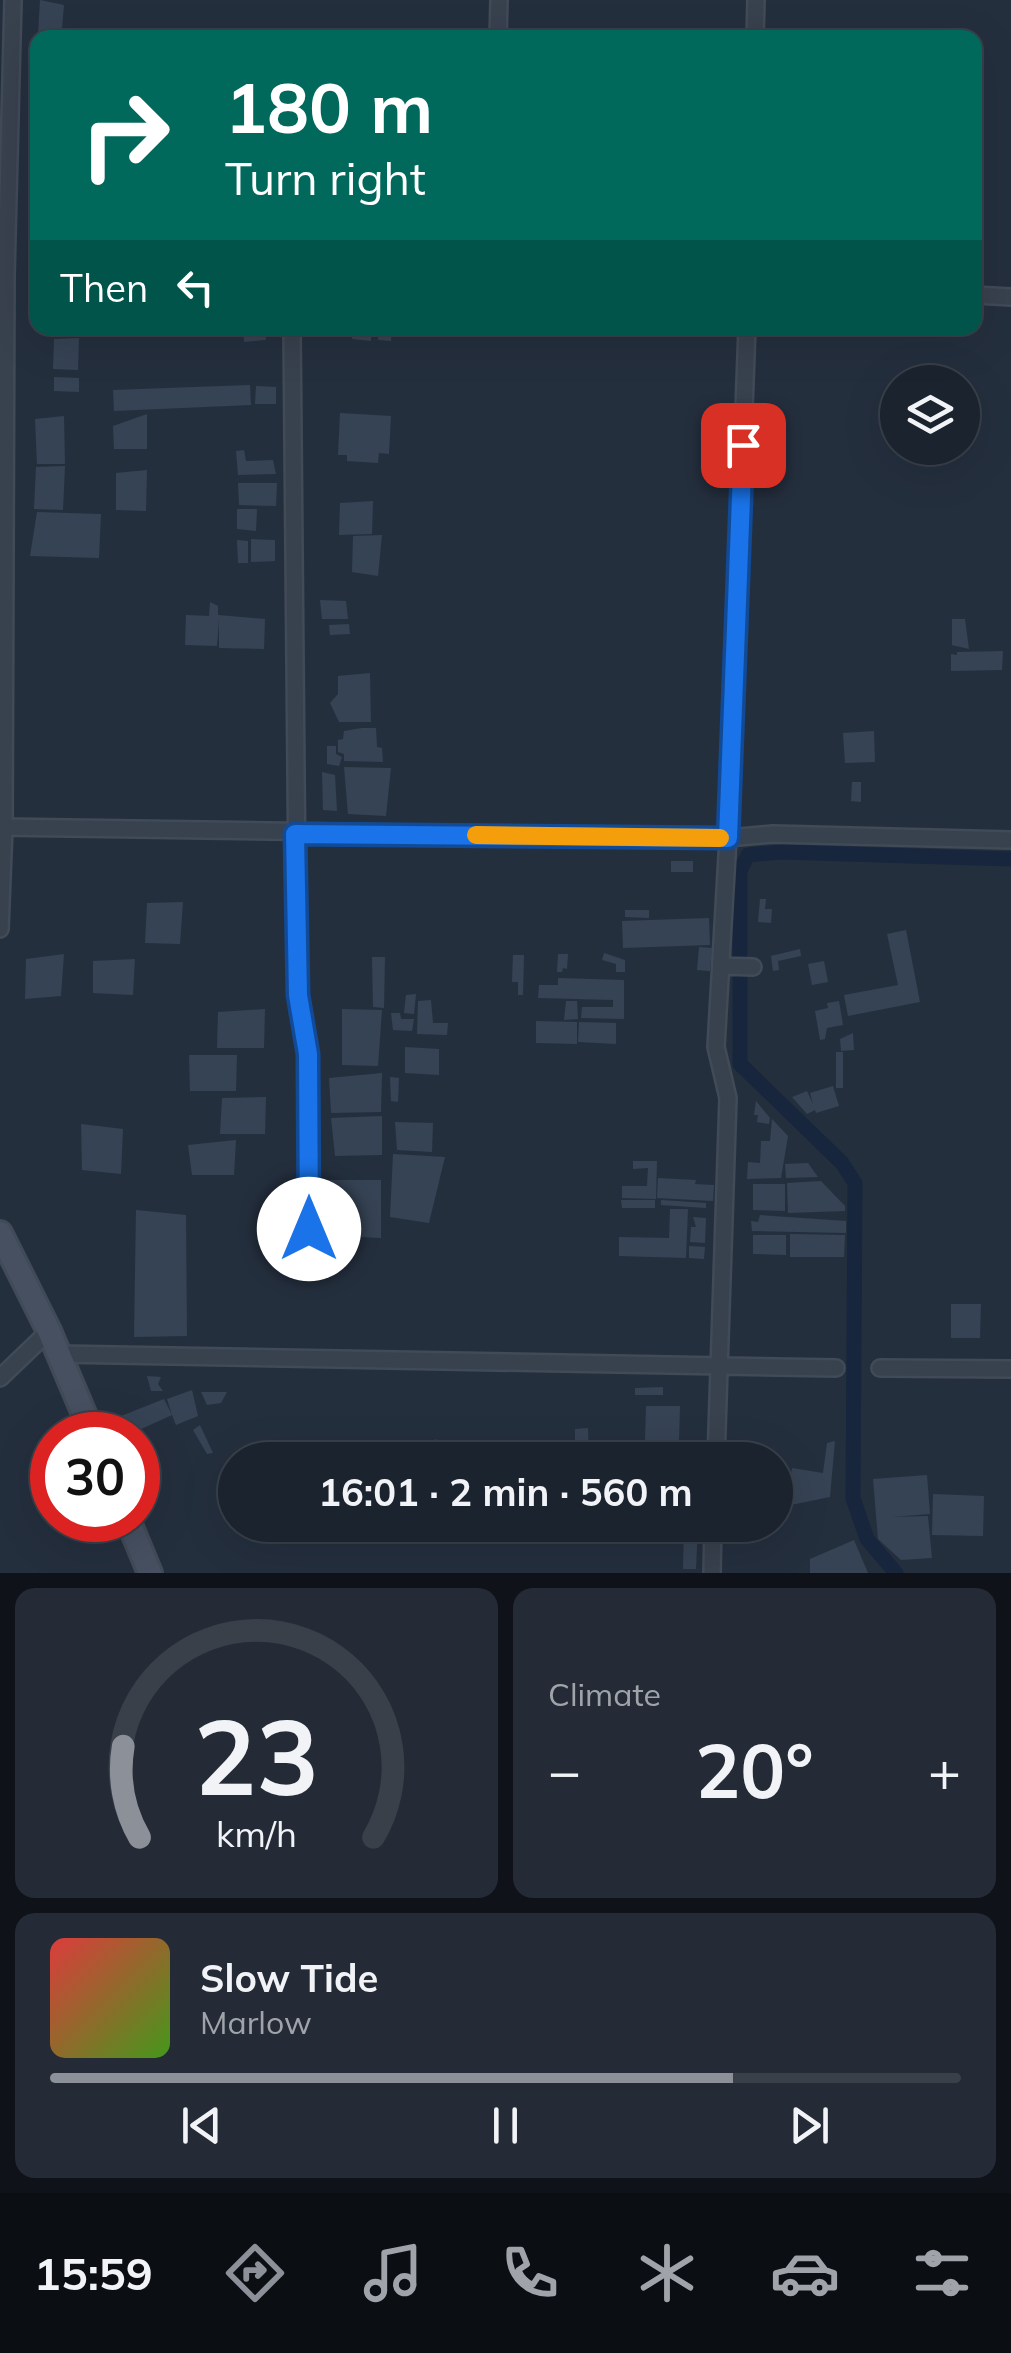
<!DOCTYPE html>
<html lang="en">
<head>
<meta charset="utf-8">
<style>
  body { margin:0; font-family:Mulish,sans-serif; background:#242b36; color:#f1f3f6; height:100vh; display:flex; flex-direction:column; font-size:38px; white-space:nowrap }
  * { box-sizing:border-box; margin:0 }
  p { font-size:32px; color:#a0a4aa }
  .icon { flex:none; width:55px; height:55px; fill:none; stroke:currentColor; stroke-width:2; stroke-linecap:round; stroke-linejoin:round }
  .map { position:relative; height:1573px; overflow:hidden }
  .drawer { display:flex; flex-direction:column; gap:15px; padding:15px; background:#0f1319; flex:1 }
  .drawer>* { flex:none }
  .hud { position:absolute; left:30px; top:30px; width:952px; height:305px; border-radius:20px; box-shadow:0 10px 40px #0002,0 0 0 2px #39404a; background:#00695c; color:#fff; overflow:hidden }
  .tools { position:absolute; left:880px; top:365px; display:grid; gap:20px }
  .tools a { display:grid; place-items:center; width:100px; height:100px; border-radius:50%; background:#1b232e; box-shadow:0 10px 40px #0002,0 0 0 2px #39404a; font-size:50px }
  .speed { position:absolute; left:30px; top:1412px; display:flex; gap:20px; font-size:50px; font-weight:700; text-align:center }
  .speed>* { display:grid; place-content:center; width:130px; height:130px; border-radius:50%; background:#1b232e; box-shadow:0 10px 40px #0002,0 0 0 2px #39404a; line-height:1 }
  .speed .limit { border:15px solid #d22; background:#fff; color:#111 }
  .pin { position:absolute; display:grid; place-items:center; width:85px; height:85px; color:#fff; margin:-42px; border-radius:20px; box-shadow:0 5px 15px #0006 }
  .me { position:absolute; width:110px; margin:-55px; rotate:0deg; stroke-linejoin:round; filter:drop-shadow(0 0 8px #0008) }
  .turn { display:flex; align-items:center; gap:35px; height:210px; padding:0 30px; font-size:45px }
  .turn .icon { width:130px; height:130px; stroke-width:2.5 }
  .turn b { display:block; font-size:70px; line-height:85px }
  .then { display:flex; align-items:center; height:95px; padding:0 30px; background:#0003; gap:20px; font-size:38px }
  .big { font-size:75px; font-weight:700; line-height:1.1 }
  .drawer .card { flex:1; display:flex; flex-direction:column; justify-content:center; gap:15px; min-width:0; padding:0 35px; border-radius:20px; background:#242b36 }
  .drawer .dial { align-items:center; gap:0 }
  .dial svg { height:260px; overflow:visible; fill:none; stroke:#39404a; stroke-width:7; stroke-linecap:round; text-anchor:middle }
  .dial text { fill:#f1f3f6; stroke:none }
  .song { display:flex; align-items:center; gap:30px }
  .cover { width:120px; height:120px; border-radius:15px; background:linear-gradient(135deg,hsl(0 70% 55%),hsl(100 70% 35%)) }
  .played { height:10px; border-radius:5px; background:linear-gradient(90deg,#8c9099 75%,#39404a 75%) }
  .keys { display:flex; justify-content:space-around; direction:ltr }
  .heat { display:flex; justify-content:space-between; align-items:center; font-size:55px; direction:ltr }
  .drawer .tiles { flex:1; display:grid; gap:15px; grid-template-columns:1fr 1fr }
  .card:last-child { grid-column:span 2 }
  .trip { position:absolute; left:218px; top:1442px; width:575px; height:100px; border-radius:50px; background:#1b232e; box-shadow:0 10px 40px #0002,0 0 0 2px #39404a; font-weight:700; line-height:100px; text-align:center }
  .dock { display:flex; height:160px; justify-content:space-around; align-items:center; background:#0b0e12; color:#a0a4aa }
  .dock .icon { width:70px; height:70px }
  .dock .current { color:#8c9099 }
  .dock b { font-size:45px; color:#f1f3f6 }
  .map>svg:first-child { display:block }
  .lines { fill:none; stroke-linecap:round; stroke-linejoin:round }
  .canal { stroke:#17263c; stroke-width:15 }
  .building { fill:#364354 }
  .street-casing { stroke:#414a57; stroke-width:20 }
  .secondary-casing { stroke:#414a57; stroke-width:28 }
  .street { stroke:#38414e; stroke-width:15 }
  .secondary { stroke:#465061; stroke-width:22 }
  .route-casing { stroke:#114b97; stroke-width:25 }
  .route { stroke:#1a73e8; stroke-width:18 }
  .slow { stroke:#f59e0b; stroke-width:18 }
</style>
</head>
<body>
<div class="map">
<svg width="1011" height="1573" viewBox="0 0 1011 1573">
  <rect width="100%" height="100%" fill="#242f3e"/>
  <g class="lines">
    <path class="canal" d="M740 954V871L748 855 781 852 1011 859
      M740 978V1064L842 1163 855 1183 853 1498 867 1539 896 1573"/>
  </g>
  <path class="building" d="M40 0 64 5 62 29 49 28 50 38 38 35Z
    M243 328H265L266 340 244 342Z
    M353 328H372L371 341 352 339Z
    M379 328H392L391 341 378 340Z
    M79 338 78 370 53 369 54 339Z
    M54 377 79 378V392L54 391Z
    M250 385 251 405 114 411 113 390Z
    M256 386 276 387V404H255Z
    M340 413 391 416 389 454 379 453 378 463 347 461V455H338Z
    M147 414V449H114L113 426Z
    M64 416 65 464H37L35 419Z
    M244 450 246 461 273 460 276 474 238 475 236 451Z
    M65 466 63 510 34 509 36 467Z
    M147 470 146 511 116 510V473Z
    M238 483H277L276 506 239 505Z
    M373 501 372 534 339 535 340 503Z
    M237 509H257L256 531 237 529Z
    M37 512 101 514 99 558 30 556Z
    M382 535 378 576 352 572 353 536Z
    M251 539 275 540V561L251 562Z
    M237 540 248 541V563H238Z
    M320 600 346 601 348 619H322Z
    M210 602 218 606V615L265 619 264 649 219 648V620L217 646 185 645 186 615 209 616Z
    M952 619H965L969 649 952 645Z
    M349 624 350 634 330 635 329 625Z
    M1003 651 1002 670 951 671V654L957 655V652Z
    M370 673 371 722H339L330 703 338 694V676Z
    M362 728H376L377 747 382 748 383 762 344 761V754L338 752V740L343 739 344 731Z
    M874 731 875 762 845 763 843 733Z
    M327 746H336V754L342 757 339 766 327 764Z
    M344 767 391 768 386 816 348 814Z
    M322 772 335 775 337 811 323 810Z
    M852 782H861V802L851 801Z
    M671 861H693V872H671Z
    M760 899H766L765 909H772L771 923 758 922Z
    M183 902 180 944 145 943 147 903Z
    M625 910H649V918L625 917Z
    M709 918 710 945 623 948 622 921Z
    M906 930 920 1002 848 1016 844 995 898 985 887 934Z
    M699 947 712 948 710 971 697 970Z
    M800 949 801 956 778 961 779 970 773 971 771 956Z
    M604 953 625 960V972H616V964L602 960Z
    M64 954 61 996 25 999 26 959Z
    M558 954H568L567 969 563 968 562 972H557Z
    M513 955H524L523 995H518V982H512Z
    M372 957H385L384 1008 373 1007Z
    M135 959 133 995 93 993V961Z
    M824 961 828 982 812 985 808 964Z
    M558 978 624 980V1019L581 1018 582 1007H613V1000L538 998 539 985H558Z
    M416 994 414 1014 404 1013 406 995Z
    M431 1000 433 1023H448L447 1035 417 1034 418 1001Z
    M566 1001H577L578 1019 564 1020Z
    M839 1001 843 1025 827 1028 825 1039 820 1040 815 1011 828 1008 827 1003Z
    M265 1009 264 1048H217L218 1012Z
    M342 1009 382 1010 378 1066 342 1065Z
    M391 1013H400L401 1019H414L412 1031 393 1030Z
    M536 1021 577 1022V1044L536 1043Z
    M579 1022 616 1023V1044L578 1042Z
    M853 1033 854 1050 841 1051 840 1039Z
    M405 1047 439 1049V1075L405 1073Z
    M836 1052H843V1088H836Z
    M189 1055H237L236 1091H190Z
    M382 1073 381 1112 331 1113 329 1078Z
    M390 1077 399 1078 398 1102 391 1101Z
    M833 1086 839 1106 816 1113 815 1110 807 1114 792 1097 807 1091 813 1104 810 1093Z
    M266 1097 265 1134H220L222 1098Z
    M756 1101 770 1118 769 1124 757 1122 758 1115H754Z
    M382 1116V1155L335 1156 331 1118Z
    M772 1119 788 1136 781 1178 747 1179 748 1162 760 1163 761 1141H770Z
    M395 1122 433 1123 432 1152 397 1150Z
    M81 1124 123 1129 121 1174 82 1170Z
    M236 1140 234 1175H192L188 1145Z
    M393 1154 445 1157 429 1223 390 1217Z
    M633 1161H657L656 1199 622 1198V1186H647L648 1168 633 1169Z
    M808 1163 818 1177 786 1178 785 1164Z
    M658 1178 696 1180 695 1184 714 1185 713 1201 657 1198Z
    M327 1180H381V1238L360 1237 359 1224 329 1221Z
    M821 1181 845 1206V1211L788 1213 787 1183Z
    M753 1184H785V1211L753 1210Z
    M621 1200H655V1208H622Z
    M661 1200 706 1203V1208L661 1205Z
    M670 1209H688L686 1258 619 1256V1237L669 1238Z
    M136 1210 186 1215 187 1336 134 1337Z
    M760 1215 846 1221V1233L752 1231 751 1221 758 1222Z
    M693 1217 706 1218 705 1243 690 1242 691 1227H696Z
    M790 1234 845 1235 844 1257H790Z
    M753 1235H786V1255L753 1254Z
    M689 1246 705 1247 704 1259 689 1258Z
    M951 1304H981L980 1338H951Z
    M147 1376 161 1377 158 1384 163 1391H151Z
    M663 1387V1395H635V1388Z
    M192 1390 198 1416 176 1425 172 1415 128 1435 121 1416 164 1399 172 1415 167 1399Z
    M201 1392H227L221 1403 207 1405Z
    M646 1406H680L679 1441H645Z
    M200 1425 213 1453 207 1454 193 1430Z
    M588 1428 589 1458H575V1429Z
    M435 1439 458 1450 455 1460H428Z
    M835 1441 830 1497 786 1506 792 1468 823 1473 827 1443Z
    M399 1447 423 1452 421 1460H396Z
    M927 1475 930 1514 892 1517 928 1516 932 1558 901 1560 878 1539 873 1479Z
    M933 1494 984 1496 983 1536 932 1535Z
    M684 1525H698L696 1569H683Z
    M854 1540 868 1573H810V1559Z"/>
  <g class="lines">
    <g class="street-casing">
      <path id="street" d="M498 38 499 0
        M755 38 756 0
        M975 295 1011 297
        M292 328 298 995 308 1054 309 1229
        M0 827 728 838 773 834 1011 840
        M0 929 4 827 6 276 13 0
        M721 966 753 967
        M59 1354 836 1368
        M880 1368 1011 1369
        M0 1378 49 1331
        M716 1460 728 1098 716 1047 728 838 747 328
        M712 1573 713 1525"/>
    </g>
    <g class="secondary-casing">
      <path id="secondary" d="M0 1233 49 1331 93 1435
        M128 1520 150 1573"/>
    </g>
    <use href="#street" class="street"/>
    <use href="#secondary" class="secondary"/>
  </g>
  <g class="lines">
    <g class="route-casing">
      <path id="route" d="M309 1229 308 1054 298 995 295 834 728 838 743 445"/>
    </g>
    <use href="#route" class="route"/>
    <path class="slow" d="M476 835 720 838"/>
  </g>
</svg>
<div class="tools">
<a><svg class="icon" aria-label="layers" viewBox="0 0 24 24"><path d="M12 4l9 5-9 5-9-5zM3 14l9 5 9-5"/></svg></a>
</div>
<div class="speed"><div class="limit">30</div></div>
<div class="pin" style="left:743px;top:445px;background:#d93025"><svg class="icon" aria-label="arrive" viewBox="0 0 24 24"><path d="M6 21V4h12l-3 4 3 4H6"/></svg></div>
<svg class="me" style="left:309px;top:1229px" viewBox="-20 -20 40 40"><circle r="19" fill="#fff"/><path d="M0-13L10 11 0 6-10 11z" fill="#1a73e8"/></svg>
<div class="trip">16:01 · 2 min · 560 m</div>
<div class="hud">
<div class="turn"><svg class="icon" aria-label="right" viewBox="0 0 24 24"><path d="M7 20v-9h11M14 6l5 5-5 5"/></svg><div><b>180 m</b>Turn right</div></div>
<div class="then">Then<svg class="icon" aria-label="left" viewBox="0 0 24 24"><path d="M17 20v-9H6M10 6l-5 5 5 5"/></svg></div>
</div>
</div>
<section class="drawer">
<div class="tiles">
<div class="card dial"><svg viewBox="0 0 100 80">
<path d="M14 69A42 42 0 1 1 86 69"/>
<path d="M14 69A42 42 0 0 1 9 41" stroke="#8c9099"/>
<text x="50" y="56" font-size="32" font-weight="700">23</text>
<text x="50" y="72" font-size="11">km/h</text>
</svg></div>
<div class="card"><p>Climate</p>
<div class="heat"><a>−</a><b class="big">20°</b><a>+</a></div>
</div>
<div class="card">
<div class="song"><i class="cover"></i><div><b>Slow Tide</b><p>Marlow</p></div></div>
<div class="played"></div>
<div class="keys"><svg class="icon" aria-label="previous" viewBox="0 0 24 24"><path d="M18 5L8 12l10 7zM5 5v14"/></svg><svg class="icon" aria-label="pause" viewBox="0 0 24 24"><path d="M8 5v14M16 5v14"/></svg><svg class="icon" aria-label="next" viewBox="0 0 24 24"><path d="M6 5l10 7-10 7zM19 5v14"/></svg></div>
</div>
</div>
</section>
<nav class="dock">
<b>15:59</b>
<svg class="icon current" aria-label="directions" viewBox="0 0 24 24"><path d="M12 3l9 9-9 9-9-9zM9 14v-3h6M13 9l2 2-2 2"/></svg>
<svg class="icon" aria-label="music" viewBox="0 0 24 24"><path d="M9 18V5l10-2v13"/><circle cx="6" cy="18" r="3"/><circle cx="16" cy="16" r="3"/></svg>
<svg class="icon" aria-label="phone" viewBox="0 0 24 24"><path d="M5 4h4l2 5-3 2q2 4 5 5l2-3 5 2v4C11 20 4 13 5 4z"/></svg>
<svg class="icon" aria-label="climate" viewBox="0 0 24 24"><path d="M12 3v18M4 7l16 10M4 17L20 7"/></svg>
<svg class="icon" aria-label="car" viewBox="0 0 24 24"><path d="M5 17H2v-5l4-1 3-4h7l3 4 3 1v5h-3M9 17h6M6 11h13"/><circle cx="7" cy="17" r="2"/><circle cx="17" cy="17" r="2"/></svg>
<svg class="icon" aria-label="filters" viewBox="0 0 24 24"><path d="M4 7h16M4 17h16"/><circle cx="9" cy="7" r="2"/><circle cx="15" cy="17" r="2"/></svg>
</nav>
</body>
</html>
